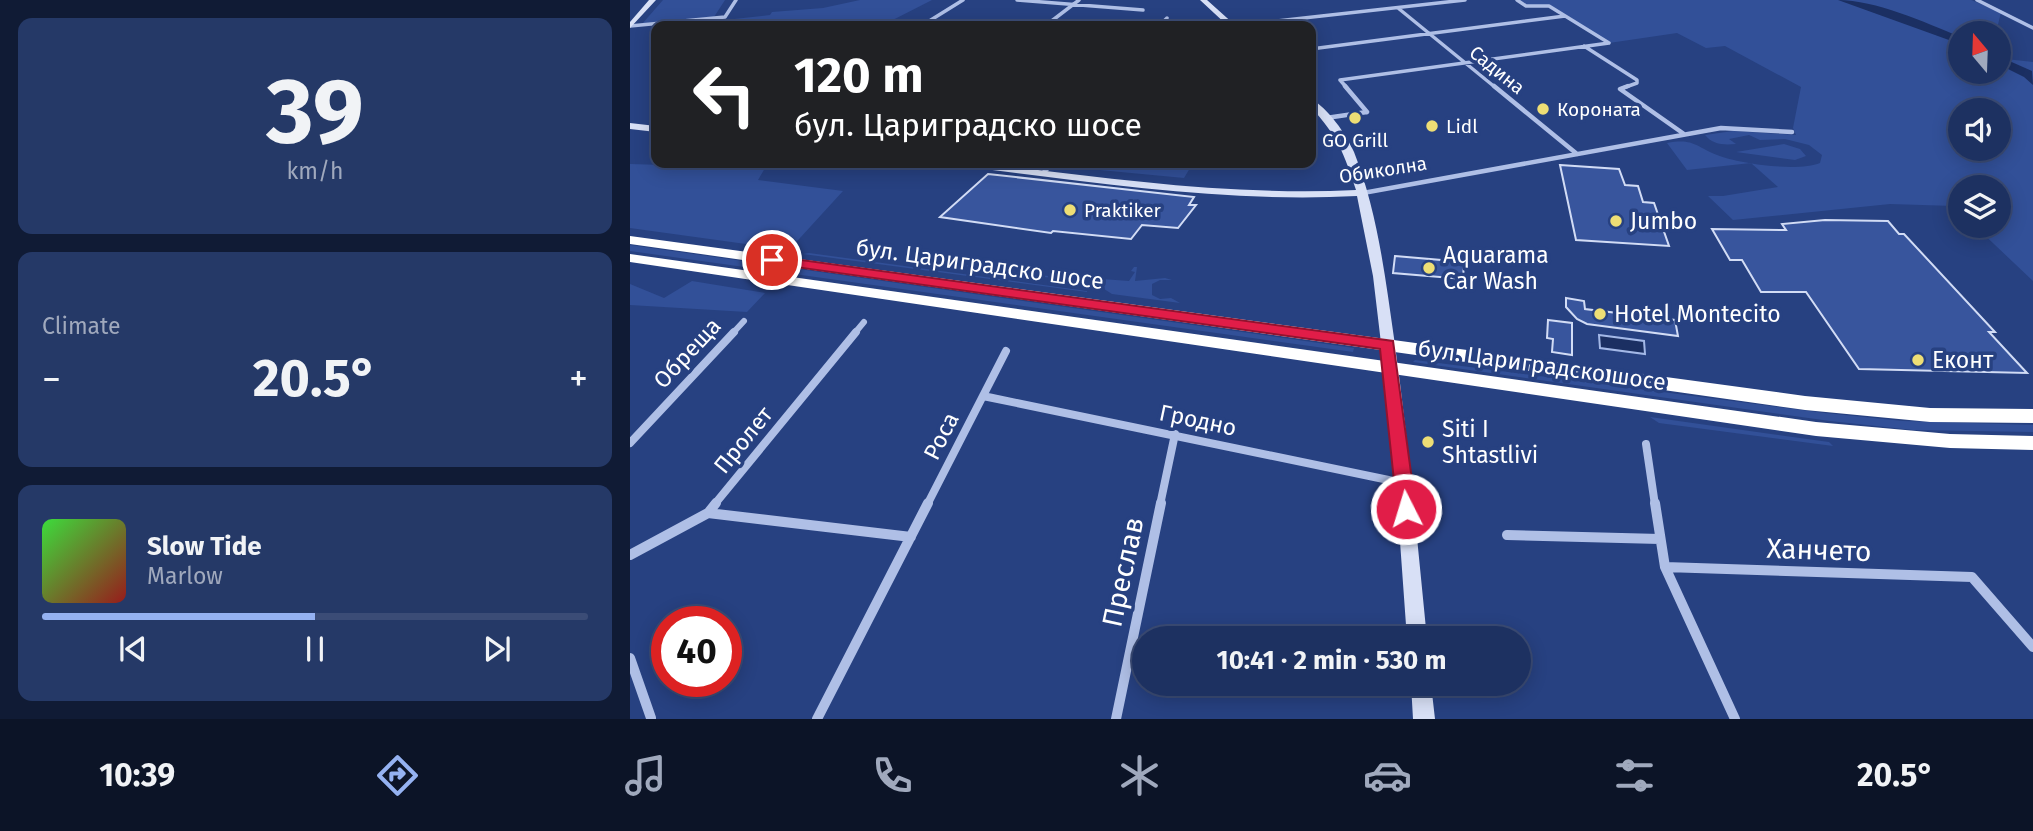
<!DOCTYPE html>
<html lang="en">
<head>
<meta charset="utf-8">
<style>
  body { margin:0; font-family:"Fira Sans",sans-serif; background:#253967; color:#f1f3f6; height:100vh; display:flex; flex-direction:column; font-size:26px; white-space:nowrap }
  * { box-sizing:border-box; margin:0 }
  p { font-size:23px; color:#a0a9bd }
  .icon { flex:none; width:38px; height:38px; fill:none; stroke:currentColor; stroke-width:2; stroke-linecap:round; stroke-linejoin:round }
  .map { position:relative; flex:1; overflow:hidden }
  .details { display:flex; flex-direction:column; gap:18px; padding:18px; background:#101b35; width:630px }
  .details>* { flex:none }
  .top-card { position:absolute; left:21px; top:21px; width:665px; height:147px; border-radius:14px; box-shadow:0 4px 18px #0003,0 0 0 2px #3b4c76; background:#202124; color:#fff; overflow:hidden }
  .needle { width:46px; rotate:341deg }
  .buttons { position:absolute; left:1318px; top:21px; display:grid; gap:14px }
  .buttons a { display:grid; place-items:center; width:63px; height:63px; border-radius:50%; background:#1d3161; box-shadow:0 4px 18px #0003,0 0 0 2px #3b4c76; font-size:35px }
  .speed { position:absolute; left:21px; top:606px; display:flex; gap:14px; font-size:35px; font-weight:700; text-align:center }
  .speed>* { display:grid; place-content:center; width:91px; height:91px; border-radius:50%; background:#1d3161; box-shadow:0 4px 18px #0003,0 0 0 2px #3b4c76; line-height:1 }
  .speed .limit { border:10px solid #d22; background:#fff; color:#111 }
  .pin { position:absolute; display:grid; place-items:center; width:60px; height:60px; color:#fff; margin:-30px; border:4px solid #fff; border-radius:50%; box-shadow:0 2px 7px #0007 }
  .me { position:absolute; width:77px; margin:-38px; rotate:355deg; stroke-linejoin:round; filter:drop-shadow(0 0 5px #0008) }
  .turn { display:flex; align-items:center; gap:24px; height:147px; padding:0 28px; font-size:32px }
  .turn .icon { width:91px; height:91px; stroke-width:2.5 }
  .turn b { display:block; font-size:49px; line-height:60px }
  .big { font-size:52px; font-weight:700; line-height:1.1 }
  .details .widget { flex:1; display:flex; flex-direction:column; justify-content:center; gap:10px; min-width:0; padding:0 24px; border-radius:14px; background:#253967 }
  .details .dial { align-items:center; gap:0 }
  .dial b { font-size:91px; line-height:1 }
  .song { display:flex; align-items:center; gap:21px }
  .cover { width:84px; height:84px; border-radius:10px; background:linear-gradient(135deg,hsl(120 70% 55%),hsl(0 70% 35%)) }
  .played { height:7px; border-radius:4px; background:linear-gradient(90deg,#95b2f1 50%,#3b4c76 50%) }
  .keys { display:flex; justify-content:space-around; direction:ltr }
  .heat { display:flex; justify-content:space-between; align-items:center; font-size:38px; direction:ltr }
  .trip { position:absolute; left:502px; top:626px; width:399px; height:70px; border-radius:35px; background:#1d3161; box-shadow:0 4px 18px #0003,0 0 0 2px #3b4c76; font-weight:700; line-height:70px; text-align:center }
  .dock { display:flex; height:112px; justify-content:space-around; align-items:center; background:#0c1427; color:#a0a9bd }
  .dock .icon { width:49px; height:49px }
  .dock .current { color:#95b2f1 }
  .dock b { font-size:32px; color:#f1f3f6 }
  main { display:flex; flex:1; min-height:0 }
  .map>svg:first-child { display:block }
  .green { fill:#325098; fill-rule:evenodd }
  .water { fill:#1b2f62; stroke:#a3b8e7; stroke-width:2 }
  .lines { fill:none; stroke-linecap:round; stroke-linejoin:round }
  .river { fill:#1b2f62; fill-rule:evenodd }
  .building { fill:#38559d; stroke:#d2dcf5; stroke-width:2 }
  .street-far4 { stroke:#afbfe6; stroke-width:3.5 }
  .street-far3 { stroke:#afbfe6; stroke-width:4.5 }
  .street-far2 { stroke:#afbfe6; stroke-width:6 }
  .street-far1 { stroke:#afbfe6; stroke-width:8 }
  .street { stroke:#afbfe6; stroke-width:10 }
  .secondary { fill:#d8e0f6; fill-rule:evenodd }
  .highway { fill:#fff; fill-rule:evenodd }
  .route { fill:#e11d48; stroke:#92132f; stroke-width:2 }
  .poi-dot { fill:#eede75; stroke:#274181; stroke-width:2.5 }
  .labels { text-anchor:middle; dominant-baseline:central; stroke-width:7; stroke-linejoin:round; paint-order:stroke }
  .far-street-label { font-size:19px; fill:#fff; stroke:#274181 }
  .far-poi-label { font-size:19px; fill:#fff; stroke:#274181; text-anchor:start }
  .poi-label { font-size:23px; fill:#fff; stroke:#274181; text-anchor:start }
  .street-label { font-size:23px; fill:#fff; stroke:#274181 }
  .near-street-label { font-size:28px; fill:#fff; stroke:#274181 }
</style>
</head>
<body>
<main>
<section class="details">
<div class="widget dial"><b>39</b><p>km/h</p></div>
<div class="widget"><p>Climate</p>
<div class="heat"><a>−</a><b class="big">20.5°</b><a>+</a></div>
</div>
<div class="widget">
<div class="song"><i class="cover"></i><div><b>Slow Tide</b><p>Marlow</p></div></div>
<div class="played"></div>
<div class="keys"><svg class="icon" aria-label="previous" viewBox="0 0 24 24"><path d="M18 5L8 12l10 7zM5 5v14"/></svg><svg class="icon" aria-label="pause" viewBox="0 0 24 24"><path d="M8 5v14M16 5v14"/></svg><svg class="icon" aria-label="next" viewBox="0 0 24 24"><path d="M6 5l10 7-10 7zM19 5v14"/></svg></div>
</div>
</section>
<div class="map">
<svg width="1403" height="719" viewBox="0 0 1403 719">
  <rect width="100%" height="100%" fill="#274181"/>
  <path class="green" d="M33 0H95L84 17 12 24Z
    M230 0H302L251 26H112L95 20 140 15 142 12 193 8Z
    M887 0H1341L1371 12 1366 33H1330V72H1368L1369 54 1376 59 1403 62V281L1345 226H1368V187H1330V212L1324 206 1260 204 1103 220 1078 196H1093L1148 187 1121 163 1057 170 1037 143C1063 138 1065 146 1087 155 1110 164 1168 172 1190 163L1192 155 1179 145 1155 139 1130 140 1119 135 1099 139 1106 144C1094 145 1083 145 1075 135L1103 131 1166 135 1163 128 1171 87 1095 46 1076 48 1047 33 979 43 919 7 900 6ZM1330 110H1368V149H1330Z
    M1154 144 1170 149 1176 156 1165 160 1106 152Z
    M442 163H563L554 178 438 167Z
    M0 164 135 168 128 180 213 191 159 250 0 228Z
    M0 245 724 348 723 352 0 251Z
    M179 253 457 291V292L173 254Z
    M295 255 294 259 418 276 424 272 458 278 452 282 295 261 291 257Z
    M504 267H507L505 281 535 278 542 280H530L522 284V295L530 299 541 298 550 303 482 294 471 287 472 279 499 281 505 272 501 271Z
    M62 281 135 293 117 312 0 305V284L34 298Z
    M785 360 1195 413 1273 421 1403 425V432L1283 430 1200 421 783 362Z
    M1020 417 1199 442 1203 446 1029 423Z"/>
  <path class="water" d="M969 335 1014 341 1015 354 970 348Z"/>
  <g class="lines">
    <path class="river" d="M1208 0C1245 0 1295 22 1330 37V44Z
      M1368 56 1402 71 1403 85 1394 77 1368 64Z"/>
  </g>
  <path class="building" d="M930 165 989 169 995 185 1008 186 1013 202 1024 203 1039 246 946 240Z
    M358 174 564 197 559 205H566L548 228 512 225 501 239 423 231 421 233 310 217Z
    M1195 220 1258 221 1269 234H1274L1365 332H1359L1397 373 1229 369 1176 292H1131L1112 260H1100L1082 229 1156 230 1152 224Z
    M765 256 834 262 833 279 763 273Z
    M936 298 954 301 955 309 1045 320 1048 336 957 324 947 319 936 307Z
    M918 320 942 323V355L922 352 923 339 917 338Z"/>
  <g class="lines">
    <path class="street-far4" d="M387 0 513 10
      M887 0 896 6H919L979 43
      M1347 0 1403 28
      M768 8 866 88
      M296 23 333 0
      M296 23 339 26
      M0 26 95 17 106 0
      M415 26 449 0
      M529 26 537 18
      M602 26 835 0
      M954 46 1007 80V83L993 88
      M681 49 935 16
      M710 80 979 43
      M710 80 717 88"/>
    <path class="street-far3" d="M715 86 737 112
      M864 86 947 154
      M998 86 990 89 1054 134
      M696 118 737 112
      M414 172 423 163
      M733 193 1091 128 1162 132"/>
    <path class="street-far2" d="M102 334 114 321
      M224 334 234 322"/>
    <path class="street-far1" d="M353 396 773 483
      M0 443 104 332
      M1016 444 1025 505
      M84 505 226 332
      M297 505 376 351
      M530 505 545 434"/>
    <path class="street" d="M1025 503 1035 567 1105 719
      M78 513 281 537
      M877 535 1030 539
      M0 555 78 513 86 503
      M1035 567 1342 577 1403 647
      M0 658 21 718
      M187 719 298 503
      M486 719 531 503"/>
    <path class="secondary" d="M19 0H26L0 28V22Z
      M570 0H577L606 26H598Z
      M681 99C698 108 716 134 724 152 747 210 755 275 764 338 778 438 787 538 797 639H777L763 444 743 276 727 196C593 203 462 182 329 166L324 163H352C477 178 600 196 726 190 714 153 708 137 681 107Z
      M0 123 26 126V132L0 129Z
      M781 684H801L805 719H783Z"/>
    <path class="highway" d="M0 236 1175 396 1300 408 1403 409V423L1300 422 1175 410 0 244Z
      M0 254 1186 422 1320 434 1403 436V450L1320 448 1186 436 0 262Z"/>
  </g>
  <path class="route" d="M142 256 763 341 786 509 783 515 776 517 769 515 767 509 750 349 137 263V257Z"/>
  <g class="poi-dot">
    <circle cx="913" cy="109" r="7"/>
    <circle cx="725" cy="118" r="7"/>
    <circle cx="802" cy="126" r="7"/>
    <circle cx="440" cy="210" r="7"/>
    <circle cx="986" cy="221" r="7"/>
    <circle cx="799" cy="268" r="7"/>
    <circle cx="970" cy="314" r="7"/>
    <circle cx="1288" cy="360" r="7"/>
    <circle cx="798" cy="442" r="7"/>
  </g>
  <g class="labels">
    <g class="far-street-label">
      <text transform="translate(867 70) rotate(39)">Садина</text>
      <text transform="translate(753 170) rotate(-9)">Обиколна</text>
    </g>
    <g class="far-poi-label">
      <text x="927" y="109">Короната</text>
      <text x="816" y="126">Lidl</text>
      <text x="725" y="140" text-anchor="middle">GO Grill</text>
      <text x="454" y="210">Praktiker</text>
    </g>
    <g class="poi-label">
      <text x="1000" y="221">Jumbo</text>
      <text x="813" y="255">Aquarama<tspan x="813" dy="26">Car Wash</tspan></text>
      <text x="984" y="314">Hotel Montecito</text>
      <text x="1302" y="360">Еконт</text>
      <text x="812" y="429">Siti I<tspan x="812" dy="26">Shtastlivi</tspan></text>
    </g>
    <g class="street-label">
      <text transform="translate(350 264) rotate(8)">бул. Цариградско шосе</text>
      <text transform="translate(57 353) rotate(-47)">Обреща</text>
      <text transform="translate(912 365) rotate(8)">бул. Цариградско шосе</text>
      <text transform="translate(568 420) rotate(12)">Гродно</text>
      <text transform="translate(311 436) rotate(-63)">Роса</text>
      <text transform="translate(113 440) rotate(-51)">Пролет</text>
    </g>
    <g class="near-street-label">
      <text transform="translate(1189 550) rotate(2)">Ханчето</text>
      <text transform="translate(493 572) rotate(-78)">Преслав</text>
    </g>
  </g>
</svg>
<div class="buttons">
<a><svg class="needle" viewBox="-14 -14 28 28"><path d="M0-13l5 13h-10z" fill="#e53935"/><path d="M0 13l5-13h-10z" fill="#a0a9bd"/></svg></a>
<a><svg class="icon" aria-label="sound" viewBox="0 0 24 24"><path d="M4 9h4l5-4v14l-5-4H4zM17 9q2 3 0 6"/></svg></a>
<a><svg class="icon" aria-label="layers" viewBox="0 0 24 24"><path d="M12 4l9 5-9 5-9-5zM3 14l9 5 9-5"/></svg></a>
</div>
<div class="speed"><div class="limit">40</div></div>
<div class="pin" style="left:142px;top:260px;background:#d93025"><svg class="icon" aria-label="arrive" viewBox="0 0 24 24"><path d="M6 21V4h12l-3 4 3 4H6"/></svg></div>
<svg class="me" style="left:776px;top:509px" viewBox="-20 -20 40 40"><circle r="17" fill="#e11d48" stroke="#fff" stroke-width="3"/><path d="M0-11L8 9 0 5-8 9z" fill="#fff"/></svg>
<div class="trip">10:41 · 2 min · 530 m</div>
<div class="top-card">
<div class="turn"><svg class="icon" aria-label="left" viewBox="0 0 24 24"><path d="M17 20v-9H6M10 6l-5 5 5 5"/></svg><div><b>120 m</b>бул. Цариградско шосе</div></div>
</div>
</div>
</main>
<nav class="dock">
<b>10:39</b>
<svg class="icon current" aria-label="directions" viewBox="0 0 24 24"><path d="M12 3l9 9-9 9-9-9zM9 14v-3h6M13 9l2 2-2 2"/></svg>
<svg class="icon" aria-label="music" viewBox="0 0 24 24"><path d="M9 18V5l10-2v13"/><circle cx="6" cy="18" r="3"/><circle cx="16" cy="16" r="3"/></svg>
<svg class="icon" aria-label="phone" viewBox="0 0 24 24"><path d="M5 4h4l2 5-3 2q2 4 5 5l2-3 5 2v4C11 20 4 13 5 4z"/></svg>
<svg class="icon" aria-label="climate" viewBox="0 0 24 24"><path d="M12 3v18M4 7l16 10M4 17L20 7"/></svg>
<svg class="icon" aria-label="car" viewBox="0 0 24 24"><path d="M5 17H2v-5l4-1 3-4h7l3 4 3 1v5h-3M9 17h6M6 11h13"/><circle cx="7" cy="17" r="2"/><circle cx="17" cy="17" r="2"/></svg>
<svg class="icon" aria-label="filters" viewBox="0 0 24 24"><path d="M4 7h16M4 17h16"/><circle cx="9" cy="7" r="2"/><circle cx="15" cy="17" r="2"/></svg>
<b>20.5°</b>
</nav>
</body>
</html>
